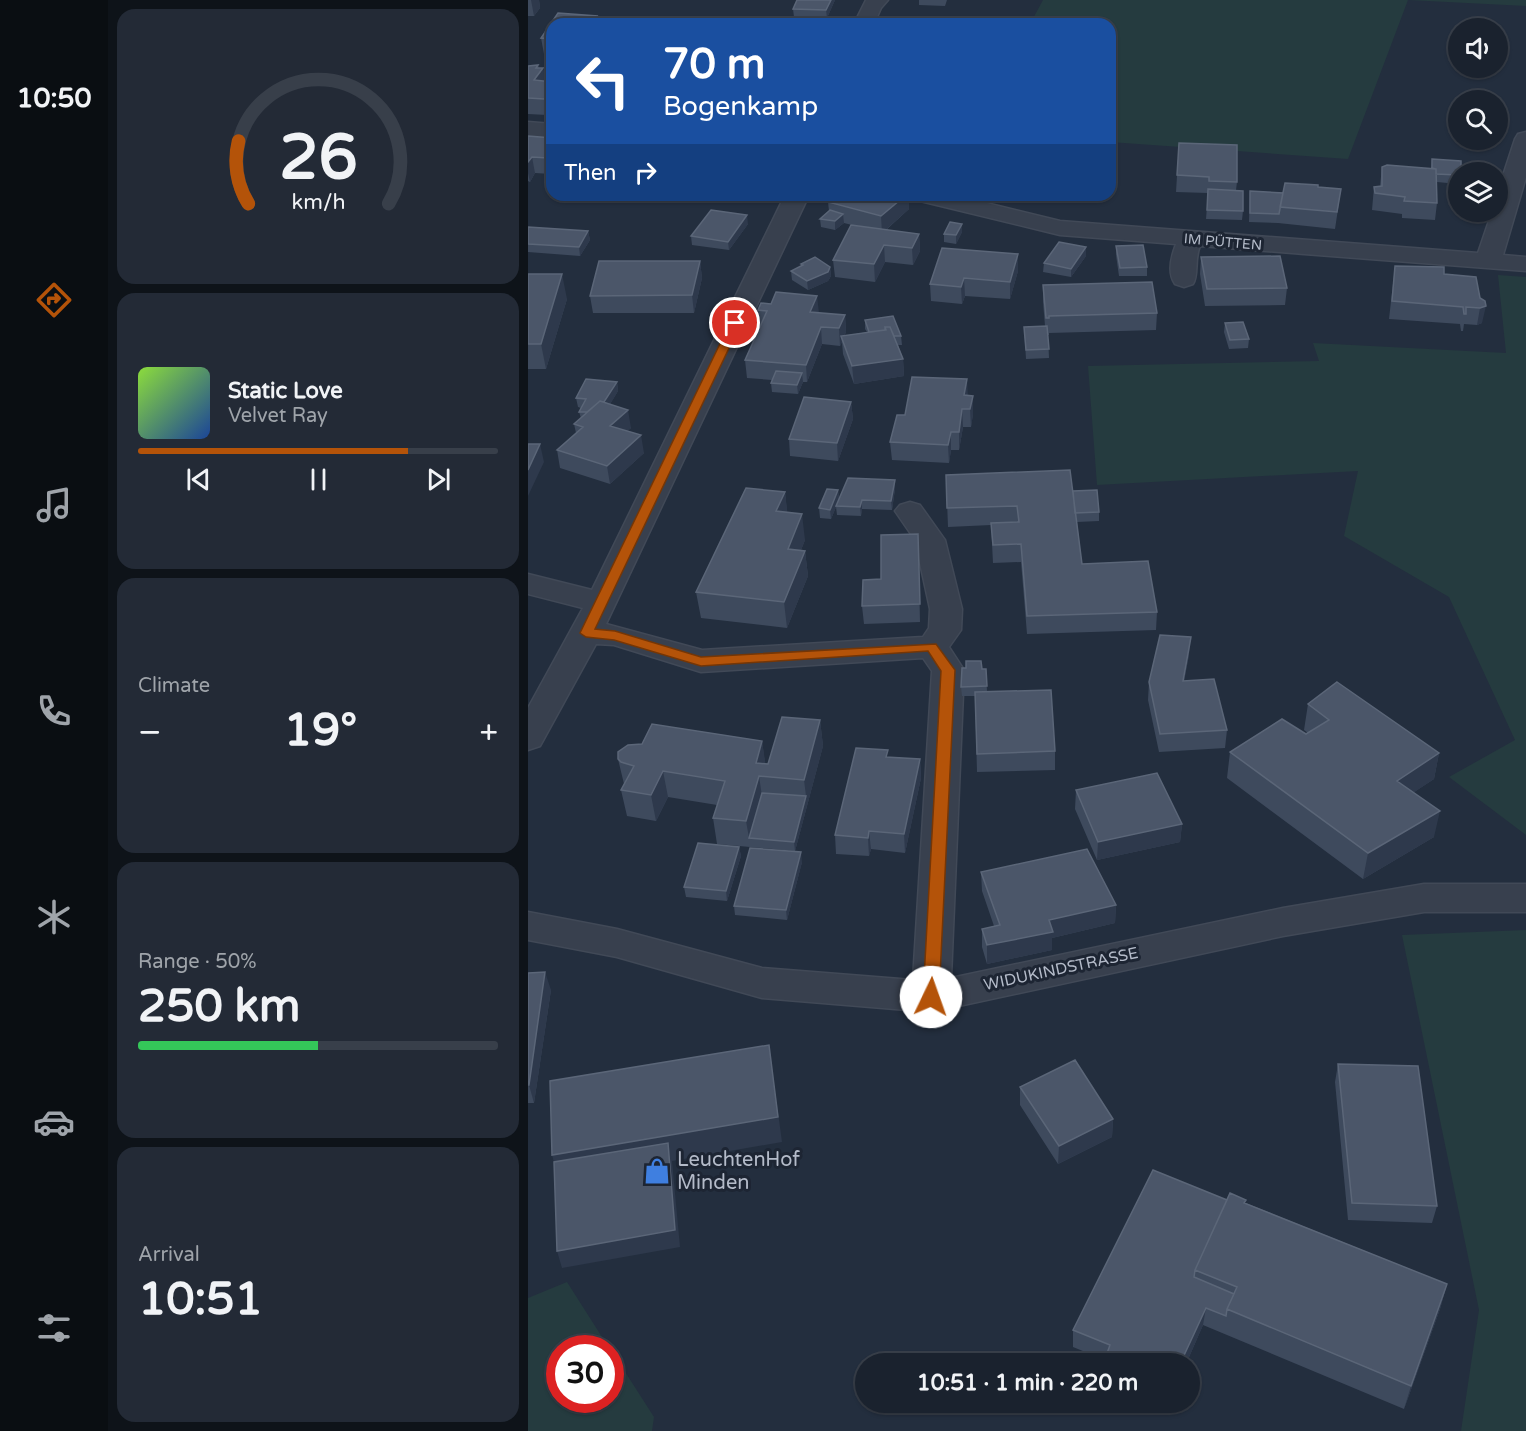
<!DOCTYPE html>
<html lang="en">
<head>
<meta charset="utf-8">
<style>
  body { margin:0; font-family:"Varela Round",sans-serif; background:#232a36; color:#f1f3f6; height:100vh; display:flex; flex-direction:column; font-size:22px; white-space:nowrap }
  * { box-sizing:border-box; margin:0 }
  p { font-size:20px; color:#9fa4aa }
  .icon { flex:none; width:33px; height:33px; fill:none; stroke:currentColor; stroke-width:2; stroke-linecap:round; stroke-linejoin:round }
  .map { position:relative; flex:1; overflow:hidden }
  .side { display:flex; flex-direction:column; gap:9px; padding:9px; background:#0e1319; width:420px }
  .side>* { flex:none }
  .hud { position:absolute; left:18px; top:18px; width:570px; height:183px; border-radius:18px; box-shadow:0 2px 4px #0004,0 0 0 2px #383f4a; background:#1a4fa0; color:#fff; overflow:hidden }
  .tools { position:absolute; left:920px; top:18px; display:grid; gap:12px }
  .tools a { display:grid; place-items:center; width:60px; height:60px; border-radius:50%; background:#1a222e; box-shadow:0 2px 4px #0004,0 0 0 2px #383f4a; font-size:30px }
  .speed { position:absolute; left:18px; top:1335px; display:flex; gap:12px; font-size:30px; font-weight:700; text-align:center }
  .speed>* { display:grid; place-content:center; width:78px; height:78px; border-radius:50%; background:#1a222e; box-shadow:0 2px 4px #0004,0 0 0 2px #383f4a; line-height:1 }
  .speed .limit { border:9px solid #d22; background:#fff; color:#111 }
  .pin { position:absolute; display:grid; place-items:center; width:51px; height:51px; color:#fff; margin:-26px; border:3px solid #fff; border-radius:50%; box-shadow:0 2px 6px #0007 }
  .me { position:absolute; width:66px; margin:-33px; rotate:3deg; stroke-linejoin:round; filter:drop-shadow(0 0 4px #0008) }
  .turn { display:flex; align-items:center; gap:21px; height:126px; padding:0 18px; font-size:27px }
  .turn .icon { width:78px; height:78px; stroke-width:2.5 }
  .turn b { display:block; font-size:42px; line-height:51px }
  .then { display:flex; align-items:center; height:57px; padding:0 18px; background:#0003; gap:12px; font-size:22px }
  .big { font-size:45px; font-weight:700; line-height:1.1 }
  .side .card { flex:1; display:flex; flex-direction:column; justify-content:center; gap:9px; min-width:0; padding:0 21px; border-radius:18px; background:#232a36 }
  .side .dial { align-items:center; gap:0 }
  .dial svg { height:156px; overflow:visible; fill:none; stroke:#383f4a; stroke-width:7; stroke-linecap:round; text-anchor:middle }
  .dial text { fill:#f1f3f6; stroke:none }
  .song { display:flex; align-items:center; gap:18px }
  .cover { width:72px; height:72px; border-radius:9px; background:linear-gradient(135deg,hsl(90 70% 55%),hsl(220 70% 35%)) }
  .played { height:6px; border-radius:3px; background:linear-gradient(90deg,#b45309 75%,#383f4a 75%) }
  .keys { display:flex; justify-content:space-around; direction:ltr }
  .heat { display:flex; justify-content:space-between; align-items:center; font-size:33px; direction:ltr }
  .charge { height:9px; border-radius:4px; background:linear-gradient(90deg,#34c759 50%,#383f4a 0) }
  .trip { position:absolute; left:327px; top:1353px; width:345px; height:60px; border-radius:30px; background:#1a222e; box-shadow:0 2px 4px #0004,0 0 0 2px #383f4a; font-weight:700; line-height:60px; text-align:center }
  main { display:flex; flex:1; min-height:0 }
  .tab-bar { display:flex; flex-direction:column; width:108px; justify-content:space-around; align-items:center; background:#0a0e12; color:#9fa4aa }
  .tab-bar .icon { width:42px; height:42px }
  .tab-bar .active { color:#b45309 }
  .tab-bar b { font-size:27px; color:#f1f3f6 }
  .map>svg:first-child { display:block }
  .green { fill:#253b3f }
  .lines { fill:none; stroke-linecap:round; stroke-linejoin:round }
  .minor-casing { stroke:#414957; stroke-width:3 }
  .minor { fill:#38404e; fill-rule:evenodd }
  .wall { fill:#3e4a5d }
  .shaded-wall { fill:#2e394c }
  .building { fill:#4b5669; stroke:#5b6678; stroke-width:1.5 }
  .route { fill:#b45309; stroke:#753606; stroke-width:1.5 }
  .labels { text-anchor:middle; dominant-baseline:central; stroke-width:6; stroke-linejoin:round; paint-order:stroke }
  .far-street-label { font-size:14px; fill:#b4bbc9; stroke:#1d2533 }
  .street-label { font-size:16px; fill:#b4bbc9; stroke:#1d2533 }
  .near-poi-label { font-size:20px; fill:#b4bbc9; stroke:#1d2533; text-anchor:start }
</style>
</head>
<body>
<main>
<nav class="tab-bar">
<b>10:50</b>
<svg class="icon active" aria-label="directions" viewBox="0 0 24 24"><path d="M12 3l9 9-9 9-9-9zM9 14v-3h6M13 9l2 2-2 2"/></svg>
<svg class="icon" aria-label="music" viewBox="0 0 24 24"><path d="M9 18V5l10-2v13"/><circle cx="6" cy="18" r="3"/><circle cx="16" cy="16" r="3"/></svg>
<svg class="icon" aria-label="phone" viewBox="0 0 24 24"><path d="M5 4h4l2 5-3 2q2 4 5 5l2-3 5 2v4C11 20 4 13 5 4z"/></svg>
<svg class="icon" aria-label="climate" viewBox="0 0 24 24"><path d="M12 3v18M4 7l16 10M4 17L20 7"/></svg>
<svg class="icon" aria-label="car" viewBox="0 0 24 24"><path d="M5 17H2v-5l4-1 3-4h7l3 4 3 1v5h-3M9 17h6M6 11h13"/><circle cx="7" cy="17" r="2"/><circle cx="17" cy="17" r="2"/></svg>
<svg class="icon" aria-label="filters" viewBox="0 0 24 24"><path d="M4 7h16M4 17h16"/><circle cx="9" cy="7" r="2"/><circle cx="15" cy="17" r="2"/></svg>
</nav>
<section class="side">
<div class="card dial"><svg viewBox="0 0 100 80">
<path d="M14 69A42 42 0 1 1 86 69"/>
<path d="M14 69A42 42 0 0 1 9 37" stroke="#b45309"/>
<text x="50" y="56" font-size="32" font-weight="700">26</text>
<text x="50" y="72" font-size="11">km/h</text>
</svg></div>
<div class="card">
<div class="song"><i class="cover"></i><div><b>Static Love</b><p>Velvet Ray</p></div></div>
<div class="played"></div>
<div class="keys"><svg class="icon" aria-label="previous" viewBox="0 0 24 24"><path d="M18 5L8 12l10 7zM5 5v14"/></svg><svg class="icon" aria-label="pause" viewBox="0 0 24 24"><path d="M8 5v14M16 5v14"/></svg><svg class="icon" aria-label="next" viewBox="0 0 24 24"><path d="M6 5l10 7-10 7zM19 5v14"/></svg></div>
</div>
<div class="card"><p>Climate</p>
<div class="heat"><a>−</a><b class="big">19°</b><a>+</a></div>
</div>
<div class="card"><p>Range · 50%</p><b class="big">250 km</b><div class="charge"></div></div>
<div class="card"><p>Arrival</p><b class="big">10:51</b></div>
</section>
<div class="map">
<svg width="998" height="1431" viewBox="0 0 998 1431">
  <rect width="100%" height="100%" fill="#232e3e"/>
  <path class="green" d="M515 0H998V6L880 0 820 159 582 142V24H502Z
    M970 275 998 277V835L921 777 987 740 921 597 816 536 830 471 569 485 560 366 791 361 785 343 978 353Z
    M998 930V1431H933L951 1310 874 935Z
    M39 1282 81 1348H32V1400H82L83 1350 126 1417 124 1431H0V1298Z"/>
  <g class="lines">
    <g class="minor-casing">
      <path id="minor" d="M338 0H360L353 8 346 24H326Z
        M0 122 24 124V138L0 136Z
        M998 132V177L975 255 998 257V271L672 246C666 260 671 275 665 284L656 287 647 284C639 273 643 257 648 244L532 235 388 200 384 195H426L532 221 950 253 964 212H969V194L987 139 990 134Z
        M257 195H281L78 624 174 650 395 637 401 628 402 609 387 540 367 511 372 505 382 502 392 505 417 540 434 609 433 630 421 647 436 670 423 978 755 908 896 884H998V912H896L755 936 403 1012 234 998 89 957 0 940V912L89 929 234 968 385 980 404 671 395 658 173 672 86 645 68 644 12 746 0 750V708L55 608 0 594V574L64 590Z"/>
    </g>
    <use href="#minor" class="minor"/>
  </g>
  <path class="wall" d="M0 0H11L12 8 6 16H0Z
    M307 0 299 18 266 17 265 9Z
    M391 0H419L417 6 391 5Z
    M30 13 69 16 70 24H24V54H16L13 38Z
    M10 65 11 68H15L17 81 24 82V108L19 115 0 114V66Z
    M0 136 24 138V172L23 174 7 173 2 182 0 181Z
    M651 143 709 182 708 190 715 211 714 220 678 219 680 193 648 192Z
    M904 159 930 172V184L909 182V203L907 220 874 218V214L844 210 846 187 852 186 854 167 903 168Z
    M790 187 813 189 807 229 750 223 721 222 722 191 755 193Z
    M146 195H228L225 200Z
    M308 195H381V209L358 230 391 234 392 251 385 265 357 262 347 282 307 277 305 260 328 226 316 223 307 230 293 227 292 219 301 211 300 202Z
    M519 195H578V201L519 198Z
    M220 224 201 250 164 245 163 236Z
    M434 224V232L428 244 416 242V234Z
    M0 227 60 231 62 240 52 256 0 252Z
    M588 246 619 267V276H591L588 255Z
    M414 248 490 271 482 299 437 296 434 304 403 301 402 284Z
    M558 256 543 277 515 272 516 263Z
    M673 257 759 288 757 305 677 306 672 274Z
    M172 261 174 278 166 313H65L62 296Z
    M273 264 302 267 303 276 300 281 280 290 264 280 263 271 273 266Z
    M867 266 916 274 948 277 954 323 949 325 936 324 935 331H933L932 324 861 319Z
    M0 274 39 299 18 369H0Z
    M515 285 629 313 628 330 521 333V335H520L521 358 498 359 496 327 517 326 515 302Z
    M230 310 317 315 318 332 316 336 339 332 337 329V320L373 336 374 345H370L375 359 376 376 326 384 315 354 314 342 312 346 294 344 279 382H275L270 394 244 392 243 383 244 380 219 378 217 360 232 327Z
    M697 323 721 339 720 348 701 349 696 332Z
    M89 382 90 391 82 404 103 428 99 431 116 453 82 484 32 468 29 450 48 433 46 424 53 418 51 412 53 408 50 407 48 398Z
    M440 396H445V414L443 427H435L431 450H423L421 463 364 460 362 442 377 415Z
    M323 402 325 419 310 461 262 456 261 439Z
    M418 475 545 491 571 512V521L549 522 554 564 629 612 628 630 499 634 493 562 465 563 463 525 420 527Z
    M367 480V489L364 510 334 509 333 516 309 515 308 507 303 519 292 518 291 508 310 490 311 499Z
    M257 492 259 512 277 540 273 550 277 551 280 576 259 628 173 618 168 592Z
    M390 534 392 622 336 624 334 606 353 579Z
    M661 655 656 681 699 730 697 748 631 752 620 700 621 682Z
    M438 668 458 669 459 692 527 751V770L449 772 447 696H434L433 687Z
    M780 704 911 753 906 779 886 792 906 837 835 879 699 778 702 752 780 733 776 730Z
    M292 720 295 746 267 851 189 844 185 818 189 805 140 797 128 821 99 816 93 790 96 784 90 759 234 741 237 764H240Z
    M361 757 392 759 393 778 377 853 343 849 341 856 308 854 307 835Z
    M548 790 654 824 652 842 569 860 547 809Z
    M211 847 213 856 199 901 158 897 156 887Z
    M274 862 259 920 207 915 206 906Z
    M453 872 588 905 587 923 524 938V950L459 964 454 947V929L466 926 454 891Z
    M0 973 23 990 6 1103H0Z
    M810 1064 909 1206 904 1223 820 1220 807 1082Z
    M492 1087 585 1119 584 1137 530 1164 492 1105Z
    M699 1200 718 1203 919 1284 912 1309 876 1409 675 1325 658 1364H577V1360L545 1347V1330Z"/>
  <path class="shaded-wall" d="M3 0H11L12 8 6 16Z
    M303 0H307L299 18 298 10Z
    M69 16 70 24H63Z
    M10 65 12 73 15 68 18 84 6 80 8 68Z
    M24 88V108L19 115 16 99Z
    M24 151V172L23 174 20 158Z
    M4 157 7 173 2 182 0 173V162Z
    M378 195H381V209L354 233 353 216Z
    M315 214 316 223 307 230V221Z
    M219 215 220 224 201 250 200 242Z
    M434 224V232L428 244V235Z
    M60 231 62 240 52 256 51 247Z
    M391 234 392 251 385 265 384 248Z
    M356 245 357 262 347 282 346 264Z
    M558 247V256L543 277V269Z
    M490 254V271L482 299V282Z
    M172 261 174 278 166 313 164 295Z
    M302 267 303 276 300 281 280 290 279 281Z
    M34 274 39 299 18 369 13 344Z
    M436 278 437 296 434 304 433 287Z
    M289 296 291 313 282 312Z
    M958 306 954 323 949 325 952 308Z
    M317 315 318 332 315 340 313 336 314 342 312 346 311 328Z
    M293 327 294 344 279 382 278 365Z
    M375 359 376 376 326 384 324 366Z
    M274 373 275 382 270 394 269 385Z
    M439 379 440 397 436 395Z
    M89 382 90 391 71 423 69 413Z
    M445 396V414L443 427 442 409Z
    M323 402 325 419 310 461 309 443Z
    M434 409 435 427 431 450V432Z
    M100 410 103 428 85 444 82 426Z
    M423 432V450L421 463 420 445Z
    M113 435 116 453 82 484 79 466Z
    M12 444 16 462 0 496V470Z
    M367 480V489L364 510 363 501Z
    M310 490 311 500 303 519 302 510Z
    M257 492 260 518 248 511Z
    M334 500V509L333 516 332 507Z
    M274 514 277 540 263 575 260 549Z
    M277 551 280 576 259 628 256 602Z
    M663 637 661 655 653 699 655 681Z
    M292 720 295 746 267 851 266 842 278 796 276 780Z
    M234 741 238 767 231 776 235 803 221 838 218 821 228 763Z
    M911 753 906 779 864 807 869 781Z
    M392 759 393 778 377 853 376 834Z
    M135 771 140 797 128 821 123 795Z
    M912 811 906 837 835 879 840 853Z
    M654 824 652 842 569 860 570 842Z
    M341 831 343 849 341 856 340 838Z
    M211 847 213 856 199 901 198 891Z
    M273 852 274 862 259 920 258 910Z
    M588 905 587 923 524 938V950L459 964V945L521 920Z
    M17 972 23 990 6 1103 1 1085Z
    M241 1045 254 1142 144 1161 152 1247 34 1268 29 1251 31 1180 24 1155Z
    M585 1119 584 1137 530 1164 531 1146Z
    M919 1284 912 1309 876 1409 883 1386Z
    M678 1308 675 1325 658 1364H652Z"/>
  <path class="building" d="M269 0H303L298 10 265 9Z
    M30 13 69 16 63 24H24V39L13 38Z
    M10 65 8 68H15L6 80 24 82V88L16 99 0 98V66Z
    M0 136 24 138V151L20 158 4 157 0 162Z
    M651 143 709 145V182L681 181V177L649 175Z
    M904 159 933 161V172H930V175L908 174V169L904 168Z
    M859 165 908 169 909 203 876 201 877 197 847 193 846 187 854 186V167Z
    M757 183 790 185V187L813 189 809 212 752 207Z
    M680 189 715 191V211L679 210Z
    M722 191 755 193 751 214 722 213Z
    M308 195H378L353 216 300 202Z
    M183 210 219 215 200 242 163 236Z
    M302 210 315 214 307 221 292 219Z
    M422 222 434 224 428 235 416 234Z
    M323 225 391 234 384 248 356 245 346 264 305 260Z
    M0 227 60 231 51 247 0 244Z
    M531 242 558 247 543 269 516 263Z
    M615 245 619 267 592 268 588 246Z
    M414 248 490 254 482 282 436 278 433 287 402 284Z
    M752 256 759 288 679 289 673 257Z
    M287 257 302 267 300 272 279 281 263 271 275 265 273 264Z
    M71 261H172L164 295 62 296Z
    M867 266 916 267V274L948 277 952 298 957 301 958 306 952 308 938 307V314H936L935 307 864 301Z
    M0 274H34L13 344H0Z
    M624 282 629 313 521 316V318H518L515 285Z
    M248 292 289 296 282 312 317 315 311 328 293 327 278 365 217 360 239 311 230 310 233 303 243 304Z
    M365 316 373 336H366L362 327H357V330L341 332 337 320Z
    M715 322 721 339 702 340 697 323Z
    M519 326 521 349 498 350 496 327Z
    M357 327H362L375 359 324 366 313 336 358 330Z
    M248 371 274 373 269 385 243 383Z
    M384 377 439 379 436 395 445 396 442 409H434L431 432H423L420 445 362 442 369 415H377Z
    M58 379 89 382 76 402 72 401 59 412H51L58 399 48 398Z
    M276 397 323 402 309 443 261 439Z
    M72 401 100 410 82 426 113 435 79 466 29 450 55 427 46 424Z
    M0 444H12L0 470Z
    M542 470 554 564 620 561 629 612 499 616 493 544 465 545 463 523 491 522 489 506 419 508 418 475Z
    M320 478 367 480 363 501 334 500 332 507 308 506Z
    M218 488 257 492 248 511 274 514 260 549 277 551 256 602 168 592Z
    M299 489 310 490 302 510 291 508Z
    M569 490 571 512 547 513 545 491Z
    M390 534 392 604 334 606 335 580 353 579V535Z
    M632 635 663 637 655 681 686 679 699 730 632 734 621 682Z
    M438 661H453L454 669H458L459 686 433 687 434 668H438Z
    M809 682 911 753 869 781 912 811 840 853 702 752 754 719 778 734 801 720 780 704Z
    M523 690 527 751 449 754 447 692Z
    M254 717 292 720 276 780 231 776 218 821 185 818 197 781 135 771 123 795 93 790 106 766 93 762 90 759V752L100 745 114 744 124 724 234 741 228 763 240 764Z
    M328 748 360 750 358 757 392 759 376 834 341 831 340 838 307 835Z
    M629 773 654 824 570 842 548 790Z
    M234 793 278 796 266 842 221 838Z
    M170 843 211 847 198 891 156 887Z
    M222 848 273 852 258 910 206 906Z
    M559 849 588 905 521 920 525 932 459 945 454 929 472 925 453 872Z
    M17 972 1 1085H0V973Z
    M241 1045 250 1117 24 1155 22 1081Z
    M547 1060 585 1119 531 1146 492 1087Z
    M810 1064 890 1066 909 1206 824 1203Z
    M140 1143 147 1230 29 1251 26 1162Z
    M625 1170 699 1200 667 1270 666 1277 706 1294 699 1309 698 1316 678 1308 652 1364H631L622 1360 621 1364H597L578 1356 582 1345 545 1330Z
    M702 1193 718 1200 716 1203 919 1284 883 1386 699 1309 709 1287 667 1270Z"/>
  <path class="route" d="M207 320 213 323 67 629 87 631 173 657 408 644 427 670 411 997 409 1001 403 1003 398 1001 395 997 413 671 400 651 173 666 86 640 58 637 52 633 202 323Z"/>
  <defs>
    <g id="shop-bare" transform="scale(2.07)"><path d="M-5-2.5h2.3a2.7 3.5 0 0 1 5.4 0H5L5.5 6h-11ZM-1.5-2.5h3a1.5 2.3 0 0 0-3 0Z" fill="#3f7fe0" stroke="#1d2533" stroke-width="2.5" paint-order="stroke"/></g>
  </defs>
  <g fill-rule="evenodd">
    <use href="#shop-bare" x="129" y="1171"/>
  </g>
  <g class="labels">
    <g class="far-street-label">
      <text transform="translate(695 242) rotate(5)">IM PÜTTEN</text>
    </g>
    <g class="street-label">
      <text transform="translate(533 969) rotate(-12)">WIDUKINDSTRASSE</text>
    </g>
    <g class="near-poi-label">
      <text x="149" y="1160">LeuchtenHof<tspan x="149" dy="23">Minden</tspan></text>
    </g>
  </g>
</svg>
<div class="tools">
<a><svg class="icon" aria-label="sound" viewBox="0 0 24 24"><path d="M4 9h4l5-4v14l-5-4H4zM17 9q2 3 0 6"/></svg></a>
<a><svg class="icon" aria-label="search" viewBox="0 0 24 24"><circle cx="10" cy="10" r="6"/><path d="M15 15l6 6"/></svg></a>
<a><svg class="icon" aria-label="layers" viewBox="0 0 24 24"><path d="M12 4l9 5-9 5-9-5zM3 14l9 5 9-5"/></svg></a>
</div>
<div class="speed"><div class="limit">30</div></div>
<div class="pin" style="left:207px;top:323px;background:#d93025"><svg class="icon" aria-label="arrive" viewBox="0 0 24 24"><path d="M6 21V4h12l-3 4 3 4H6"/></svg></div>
<svg class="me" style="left:403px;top:997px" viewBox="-20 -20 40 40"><circle r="19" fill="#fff"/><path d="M0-13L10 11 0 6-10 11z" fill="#b45309"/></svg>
<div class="trip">10:51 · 1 min · 220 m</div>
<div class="hud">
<div class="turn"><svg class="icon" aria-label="left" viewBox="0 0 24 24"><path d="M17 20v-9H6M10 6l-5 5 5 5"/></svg><div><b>70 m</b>Bogenkamp</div></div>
<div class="then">Then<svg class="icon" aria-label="right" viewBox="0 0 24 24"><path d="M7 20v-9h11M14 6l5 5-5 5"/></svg></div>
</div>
</div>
</main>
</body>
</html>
